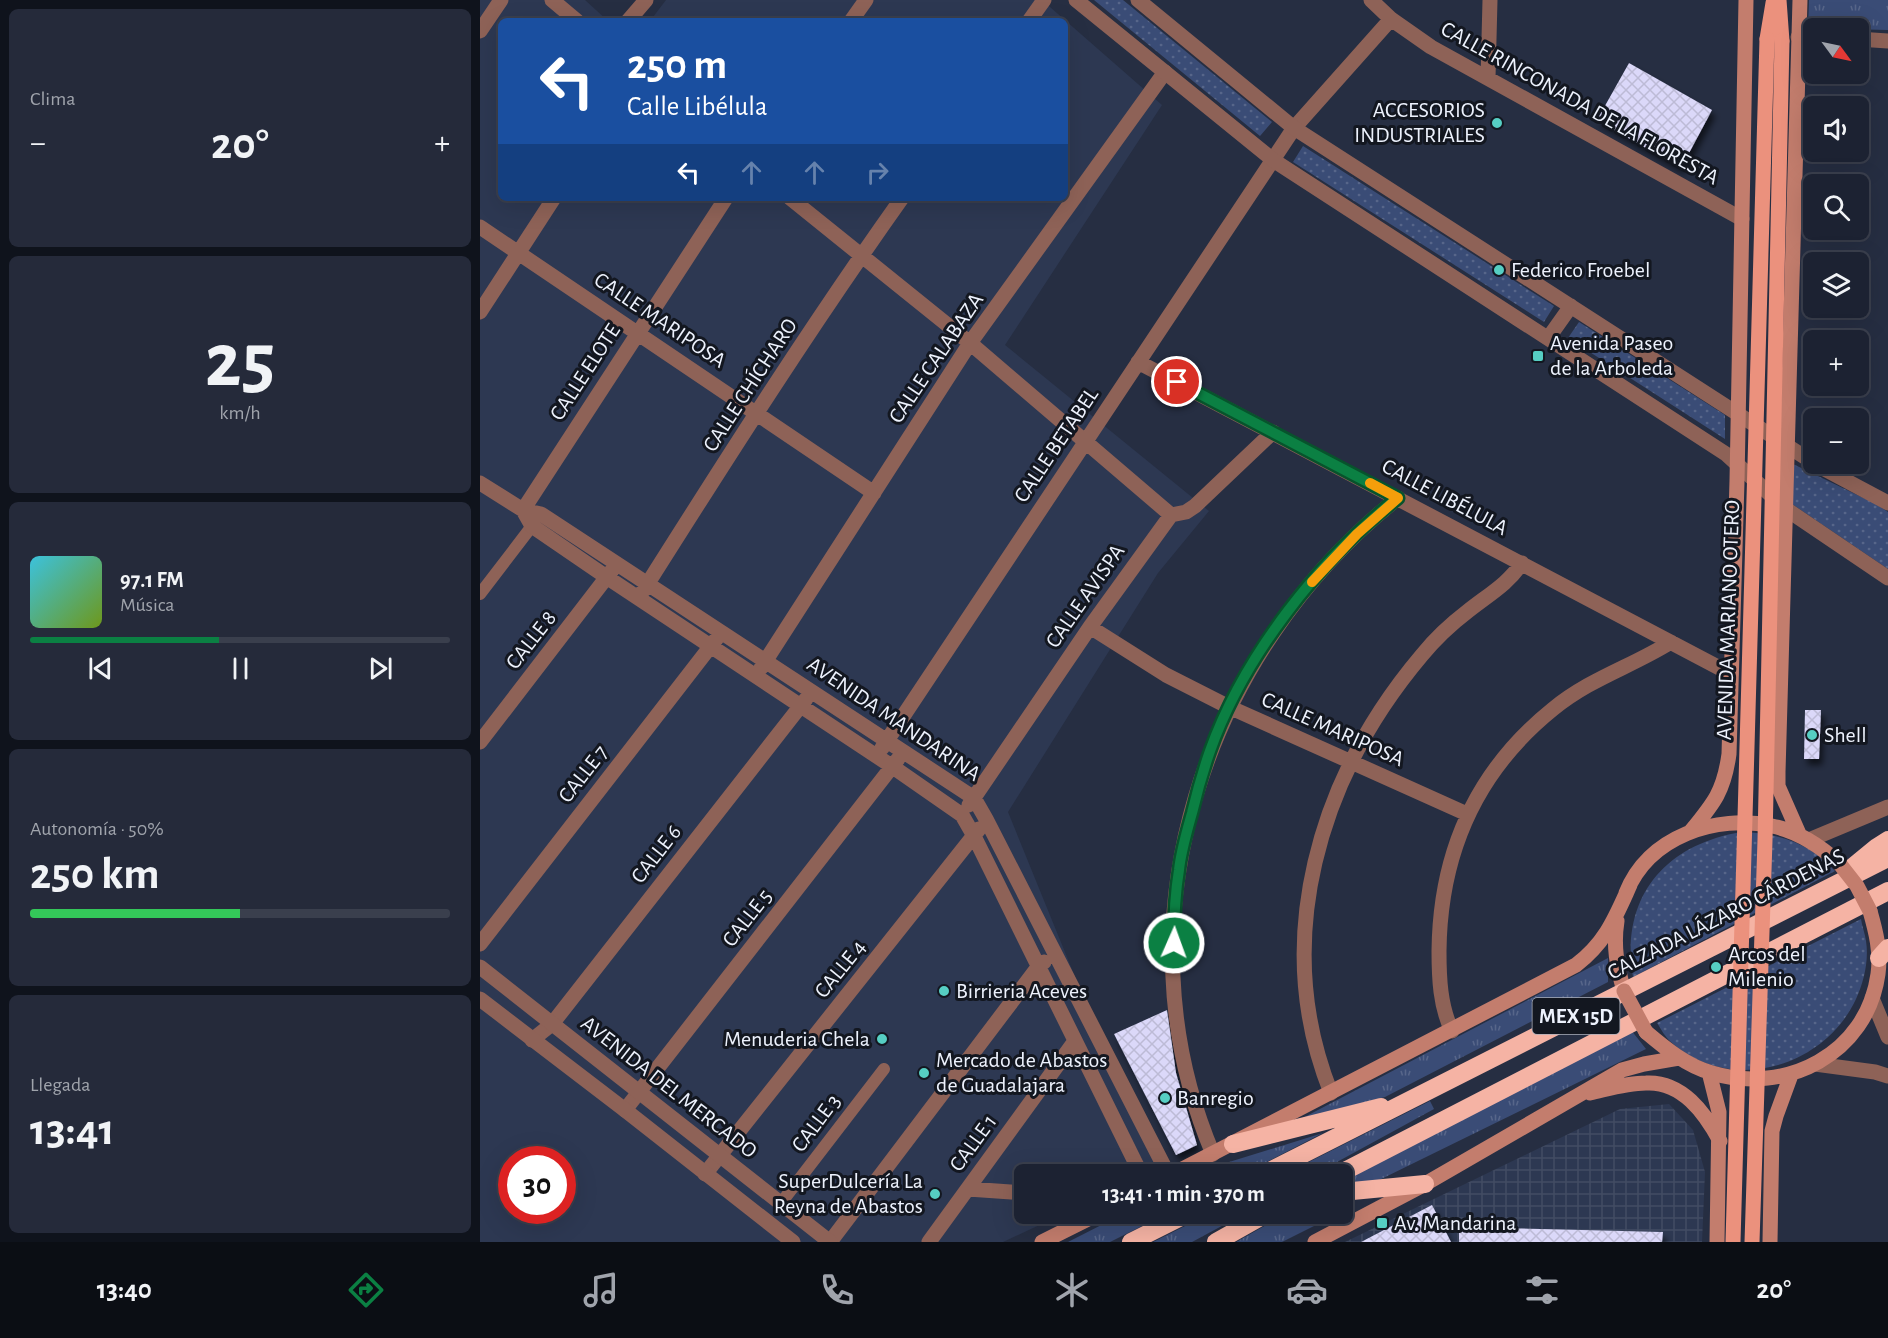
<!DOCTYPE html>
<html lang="es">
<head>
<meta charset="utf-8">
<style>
  body { margin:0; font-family:"Alegreya Sans",sans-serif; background:#252a3a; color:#f1f3f6; height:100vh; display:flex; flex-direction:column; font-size:22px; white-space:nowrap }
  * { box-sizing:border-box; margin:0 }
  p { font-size:20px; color:#a0a4ac }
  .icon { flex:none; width:33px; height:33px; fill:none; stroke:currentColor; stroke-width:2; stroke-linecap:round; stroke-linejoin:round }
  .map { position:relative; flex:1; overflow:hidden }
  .details { display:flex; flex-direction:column; gap:9px; padding:9px; background:#0f131c; width:480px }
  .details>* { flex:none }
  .guide { position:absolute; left:18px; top:18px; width:570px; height:183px; border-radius:9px; box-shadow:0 6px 24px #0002,0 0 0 2px #3a3f4d; background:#1a4fa0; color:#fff; overflow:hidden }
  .needle { width:39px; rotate:123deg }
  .controls { position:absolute; left:1323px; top:18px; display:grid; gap:12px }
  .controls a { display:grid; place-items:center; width:66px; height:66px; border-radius:9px; background:#1c2232; box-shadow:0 6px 24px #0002,0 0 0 2px #3a3f4d; font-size:30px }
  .speed { position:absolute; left:18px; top:1146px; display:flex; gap:12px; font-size:30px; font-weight:700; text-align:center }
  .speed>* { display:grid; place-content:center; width:78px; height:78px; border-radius:50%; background:#1c2232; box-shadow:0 6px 24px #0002,0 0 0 2px #3a3f4d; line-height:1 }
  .speed .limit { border:9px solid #d22; background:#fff; color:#111 }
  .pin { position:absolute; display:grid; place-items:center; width:51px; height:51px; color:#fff; margin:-26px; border:3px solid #fff; border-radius:50%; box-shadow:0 2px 6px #0007 }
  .me { position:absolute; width:66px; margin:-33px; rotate:2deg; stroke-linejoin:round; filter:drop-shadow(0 0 4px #0008) }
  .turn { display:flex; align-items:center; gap:21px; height:126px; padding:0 30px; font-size:27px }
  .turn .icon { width:78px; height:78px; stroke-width:2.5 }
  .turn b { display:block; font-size:42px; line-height:51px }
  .lanes { display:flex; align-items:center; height:57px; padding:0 30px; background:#0003; justify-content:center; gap:30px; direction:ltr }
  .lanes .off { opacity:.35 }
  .big { font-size:45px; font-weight:700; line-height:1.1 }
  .details .tile { flex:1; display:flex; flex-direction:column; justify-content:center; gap:9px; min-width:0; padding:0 21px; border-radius:9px; background:#252a3a }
  .details .dial { align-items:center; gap:0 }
  .dial b { font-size:78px; line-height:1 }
  .song { display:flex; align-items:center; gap:18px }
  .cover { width:72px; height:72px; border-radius:9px; background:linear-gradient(135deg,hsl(190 70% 55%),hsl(80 70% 35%)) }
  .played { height:6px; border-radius:3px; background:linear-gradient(90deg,#0b8043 45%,#3a3f4d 45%) }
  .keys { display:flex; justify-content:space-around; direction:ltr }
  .heat { display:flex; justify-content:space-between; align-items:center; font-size:33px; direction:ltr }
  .charge { height:9px; border-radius:4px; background:linear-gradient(90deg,#34c759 50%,#3a3f4d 0) }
  .trip { position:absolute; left:534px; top:1164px; width:339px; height:60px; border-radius:9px; background:#1c2232; box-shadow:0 6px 24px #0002,0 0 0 2px #3a3f4d; font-weight:700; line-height:60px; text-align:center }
  .menu { display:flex; height:96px; justify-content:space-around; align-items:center; background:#0b0e14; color:#a0a4ac }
  .menu .icon { width:42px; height:42px }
  .menu .on { color:#0b8043 }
  .menu b { font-size:27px; color:#f1f3f6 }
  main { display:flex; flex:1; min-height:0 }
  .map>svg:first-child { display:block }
  .built { fill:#2d3852; fill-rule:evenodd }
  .industrial { fill:url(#industrial-grid) }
  .grass { fill:url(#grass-tufts) }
  .garden { fill:url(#garden-dots) }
  .building { fill:url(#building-cross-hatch); filter:url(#shadow) }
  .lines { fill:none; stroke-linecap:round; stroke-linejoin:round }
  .pedestrian { stroke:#8e6257; stroke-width:12 }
  .minor { stroke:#8e6257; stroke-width:15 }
  .tertiary { stroke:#8e6257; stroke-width:15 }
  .secondary { stroke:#c37d6d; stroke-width:15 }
  .primary { stroke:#eb917d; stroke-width:15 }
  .motorway { stroke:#f5b3a4; stroke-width:18 }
  .secondary-bridge { stroke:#c37d6d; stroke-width:15 }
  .primary-bridge { stroke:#eb917d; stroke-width:15 }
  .route-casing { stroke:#07532c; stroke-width:15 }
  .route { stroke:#0b8043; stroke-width:10 }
  .slow { stroke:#f59e0b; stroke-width:10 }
  .poi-dot { fill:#56cec3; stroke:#131720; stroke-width:2 }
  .labels { text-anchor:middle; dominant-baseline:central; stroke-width:6; stroke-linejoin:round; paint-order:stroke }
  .shield { fill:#131720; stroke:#acb0bb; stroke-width:1.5 }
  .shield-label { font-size:21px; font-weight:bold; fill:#edf2fd }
  .street-label { font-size:22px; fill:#edf2fd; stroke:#131720 }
  .poi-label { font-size:22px; fill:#edf2fd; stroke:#131720; text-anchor:start }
</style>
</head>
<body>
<main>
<section class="details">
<div class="tile"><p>Clima</p>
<div class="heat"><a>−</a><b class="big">20°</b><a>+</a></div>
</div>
<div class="tile dial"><b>25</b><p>km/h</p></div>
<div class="tile">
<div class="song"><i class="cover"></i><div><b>97.1 FM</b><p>Música</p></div></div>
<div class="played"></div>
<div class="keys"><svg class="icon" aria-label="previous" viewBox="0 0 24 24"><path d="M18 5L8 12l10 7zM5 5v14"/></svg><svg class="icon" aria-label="pause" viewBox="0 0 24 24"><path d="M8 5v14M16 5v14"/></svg><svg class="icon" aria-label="next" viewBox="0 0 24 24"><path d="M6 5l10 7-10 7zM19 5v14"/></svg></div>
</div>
<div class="tile"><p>Autonomía · 50%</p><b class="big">250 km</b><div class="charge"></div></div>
<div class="tile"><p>Llegada</p><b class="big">13:41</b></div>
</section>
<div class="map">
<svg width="1408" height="1242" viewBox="0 0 1408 1242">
  <defs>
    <pattern id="industrial-grid" width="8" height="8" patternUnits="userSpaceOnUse" patternTransform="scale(1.5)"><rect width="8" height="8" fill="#2d3852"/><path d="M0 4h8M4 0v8" fill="none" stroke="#424c63"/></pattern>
    <pattern id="grass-tufts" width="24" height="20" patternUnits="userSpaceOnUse" patternTransform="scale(1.5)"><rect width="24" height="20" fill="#3a4c76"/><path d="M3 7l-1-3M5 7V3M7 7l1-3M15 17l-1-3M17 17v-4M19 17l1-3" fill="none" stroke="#57668a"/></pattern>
    <pattern id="garden-dots" width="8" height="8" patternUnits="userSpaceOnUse" patternTransform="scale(1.5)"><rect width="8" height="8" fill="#3a4c76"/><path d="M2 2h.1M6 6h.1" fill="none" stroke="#57668a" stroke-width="1.8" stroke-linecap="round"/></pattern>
    <pattern id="building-cross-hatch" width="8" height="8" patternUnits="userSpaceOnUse" patternTransform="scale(1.5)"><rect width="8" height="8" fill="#dbd8f9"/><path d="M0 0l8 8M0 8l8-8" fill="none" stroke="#bdbbd6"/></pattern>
    <filter id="shadow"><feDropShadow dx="3.5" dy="6" stdDeviation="3" flood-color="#0009"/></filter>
  </defs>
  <rect width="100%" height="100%" fill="#262e42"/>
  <path class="built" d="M0 0H105L128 21H21V198H585V21H170L186 0H562L682 105 525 345 729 511 678 573 528 812 602 994 687 1163 664 1174H544V1214H583L523 1242H0ZM32 1160H82V1210H32Z"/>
  <path class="industrial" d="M1189 1104 1213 1130 1225 1172 1222 1242H865L1140 1109Z"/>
  <path class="grass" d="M1329 0H1408V30L1328 28Z
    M1128 958V982L905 1097 817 1121Z
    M1151 1030 1166 1049 889 1185 863 1188V1180Z
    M950 1101 954 1109 835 1174H805Z
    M843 1133 763 1174H719L733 1167Z
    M643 1214H686L630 1242H588Z
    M729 1214H764L712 1242H673Z
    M806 1214H858L802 1242H756Z"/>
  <path class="garden" d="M614 0H643L792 122 780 136Z
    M823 146 1074 306 1064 322 813 162Z
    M1099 322 1245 415V439L1088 338Z
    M1313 464 1396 504 1408 512V569L1312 504Z
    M1261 832C1298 833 1330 843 1355 871L1153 977C1140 898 1184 845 1261 832Z
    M1381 919C1382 926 1385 934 1386 941 1389 960 1384 982 1376 999 1344 1068 1250 1095 1191 1042 1185 1037 1181 1029 1177 1023Z"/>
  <path class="building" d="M1149 63 1232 110 1201 168 1117 120Z
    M1325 710H1341L1339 759H1324Z
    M687 1010 696 1073 717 1145 696 1155 634 1034Z
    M952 1205 971 1242H881Z
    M979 1227 1183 1232 1182 1242H979Z"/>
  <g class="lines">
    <path class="pedestrian" d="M0 594 52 526
      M301 1203 404 1069"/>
    <path class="minor" d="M72 0 97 21
      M891 0 911 19 951 47 1262 219
      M148 21 166 0
      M371 21 386 0
      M549 21 564 0
      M0 31 21 0
      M1318 37H1334
      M1378 39 1408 41
      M1008 78 1010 0
      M310 198 490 343 691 515
      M0 227 394 493
      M0 312 74 198
      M658 362 1251 674
      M0 483 43 510 61 514 494 798 506 819 688 1174
      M43 510 52 526 128 578 413 767 482 815 494 836 661 1174
      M43 510 246 198
      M163 591C247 458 331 326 422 198
      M610 627 686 675 749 707 987 814
      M281 668 490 343 685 72
      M0 742 133 569
      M402 748 814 128 911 19
      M489 805 610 627 691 515 706 512 715 506 793 432
      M0 944 237 638
      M972 1031C960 1006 959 978 959 951 960 853 996 771 1073 709 1111 678 1151 667 1191 642
      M52 1040 72 1024 326 699
      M851 1093C790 940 839 777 942 655 955 639 971 624 988 611 1008 595 1028 584 1042 563
      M145 1110 418 759
      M733 1154C634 921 724 652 918 498
      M225 1174 499 829
      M488 1189 544 1193
      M350 1242 558 967 564 962
      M449 1242 595 1041"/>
    <path class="tertiary" d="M596 0 793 160 1246 454 1306 509 1408 578
      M658 0 814 128 1334 463
      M1069 337 1091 306
      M1335 464 1408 503
      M1329 840 1408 807
      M0 967 350 1242
      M1392 998 1408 1037
      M0 999 145 1110 313 1242
      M1335 1064 1395 1072 1408 1076"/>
    <path class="secondary" d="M1320 0 1298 772V786L1320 836
      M1211 831C1234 803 1244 791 1249 754L1257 481 1266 0
      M1146 893C1169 836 1236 814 1292 826 1318 831 1340 846 1359 863
      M1137 921C1133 946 1137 967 1144 991
      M1166 1032C1186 1049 1207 1066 1232 1073 1306 1095 1387 1054 1398 974 1401 952 1396 932 1390 911
      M1229 1072 1239 1112 1237 1242
      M1110 1093C1128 1089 1147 1083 1166 1083 1202 1081 1225 1113 1240 1141
      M693 1174 1096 965C1126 942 1135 918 1150 885
      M562 1242 618 1214
      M835 1242 945 1184 1142 1070 1164 1064 1199 1058
      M1290 1242 1292 1131 1296 1116 1311 1075"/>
    <path class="primary" d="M1299 0 1302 41
      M1287 39 1293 3"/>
    <path class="motorway" d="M1369 870 1397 847 1408 840
      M1399 958 1408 948
      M753 1144 901 1107
      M784 1174 1408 858
      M859 1174 1408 891
      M862 1192 945 1184
      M651 1242 707 1214
      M736 1242 786 1214"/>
    <path class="secondary-bridge" d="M1359 863 1377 886 1390 911
      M1144 991 1166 1032"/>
    <path class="primary-bridge" d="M1253 1242 1287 39
      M1272 1242 1285 840 1302 41"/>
  </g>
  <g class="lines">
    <g class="route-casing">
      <path id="route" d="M694 943C694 919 695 894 699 870 701 851 707 831 712 813 717 792 723 771 730 751 764 656 839 560 918 498L697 382"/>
    </g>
    <use href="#route" class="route"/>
    <path class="slow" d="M832 582 877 534 918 498 890 483"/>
  </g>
  <g class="poi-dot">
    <circle cx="1017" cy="123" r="6"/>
    <circle cx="1019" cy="270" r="6"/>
    <rect x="1052" y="350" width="12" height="12" rx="3"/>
    <circle cx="1332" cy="735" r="6"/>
    <circle cx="1236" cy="967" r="6"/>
    <circle cx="464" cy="991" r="6"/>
    <circle cx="402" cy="1039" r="6"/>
    <circle cx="444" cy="1073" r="6"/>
    <circle cx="685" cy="1098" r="6"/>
    <circle cx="455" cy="1194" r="6"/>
    <rect x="896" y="1217" width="12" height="12" rx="3"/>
  </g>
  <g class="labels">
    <rect class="shield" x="1052.5" y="998" width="87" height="36" rx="4.5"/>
    <g class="shield-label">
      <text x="1096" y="1016">MEX 15D</text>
    </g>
    <g class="street-label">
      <text transform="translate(1100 103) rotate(29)">CALLE RINCONADA DE LA FLORESTA</text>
      <text transform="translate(180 320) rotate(34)">CALLE MARIPOSA</text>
      <text transform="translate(456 358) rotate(-56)">CALLE CALABAZA</text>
      <text transform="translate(105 372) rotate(-57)">CALLE ELOTE</text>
      <text transform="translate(270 385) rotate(-57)">CALLE CHÍCHARO</text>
      <text transform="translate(576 445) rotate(-56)">CALLE BETABEL</text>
      <text transform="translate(965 497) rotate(28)">CALLE LIBÉLULA</text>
      <text transform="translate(605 596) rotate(-55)">CALLE AVISPA</text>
      <text transform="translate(1248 620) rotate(-88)">AVENIDA MARIANO OTERO</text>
      <text transform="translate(51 640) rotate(-52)">CALLE 8</text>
      <text transform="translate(414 719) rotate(34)">AVENIDA MANDARINA</text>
      <text transform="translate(853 729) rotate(24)">CALLE MARIPOSA</text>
      <text transform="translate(103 774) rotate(-52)">CALLE 7</text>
      <text transform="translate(176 854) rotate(-52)">CALLE 6</text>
      <text transform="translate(1246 914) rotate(-27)">CALZADA LÁZARO CÁRDENAS</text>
      <text transform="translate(267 918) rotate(-52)">CALLE 5</text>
      <text transform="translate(360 969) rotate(-51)">CALLE 4</text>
      <text transform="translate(189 1087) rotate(38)">AVENIDA DEL MERCADO</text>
      <text transform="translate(336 1123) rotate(-53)">CALLE 3</text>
      <text transform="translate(493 1143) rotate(-54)">CALLE 1</text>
    </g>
    <g class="poi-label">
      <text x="1005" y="110" text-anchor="end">ACCESORIOS<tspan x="1005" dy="25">INDUSTRIALES</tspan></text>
      <text x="1031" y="270">Federico Froebel</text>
      <text x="1070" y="343">Avenida Paseo<tspan x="1070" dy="25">de la Arboleda</tspan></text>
      <text x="1344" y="735">Shell</text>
      <text x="1248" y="954">Arcos del<tspan x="1248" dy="25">Milenio</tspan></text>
      <text x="476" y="991">Birrieria Aceves</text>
      <text x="390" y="1039" text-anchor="end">Menuderia Chela</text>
      <text x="456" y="1060">Mercado de Abastos<tspan x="456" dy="25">de Guadalajara</tspan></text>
      <text x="697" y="1098">Banregio</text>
      <text x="443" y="1181" text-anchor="end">SuperDulcería La<tspan x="443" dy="25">Reyna de Abastos</tspan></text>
      <text x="914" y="1223">Av. Mandarina</text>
    </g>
  </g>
</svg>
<div class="controls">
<a><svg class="needle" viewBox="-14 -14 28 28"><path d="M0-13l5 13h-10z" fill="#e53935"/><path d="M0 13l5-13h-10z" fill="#a0a4ac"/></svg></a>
<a><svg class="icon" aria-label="sound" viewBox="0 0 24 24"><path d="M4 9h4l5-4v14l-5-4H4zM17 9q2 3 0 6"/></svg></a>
<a><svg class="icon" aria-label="search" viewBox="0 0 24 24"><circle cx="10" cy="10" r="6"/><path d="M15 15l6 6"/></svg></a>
<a><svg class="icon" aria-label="layers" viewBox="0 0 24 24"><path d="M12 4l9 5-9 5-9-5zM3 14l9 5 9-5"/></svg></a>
<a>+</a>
<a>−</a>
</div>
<div class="speed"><div class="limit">30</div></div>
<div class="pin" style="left:697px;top:382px;background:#d93025"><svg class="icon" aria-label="arrive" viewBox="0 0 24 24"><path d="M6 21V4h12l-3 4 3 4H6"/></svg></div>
<svg class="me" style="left:694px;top:943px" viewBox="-20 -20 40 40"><circle r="17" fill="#0b8043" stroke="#fff" stroke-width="3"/><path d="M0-11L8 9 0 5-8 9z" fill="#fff"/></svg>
<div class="trip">13:41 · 1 min · 370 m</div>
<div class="guide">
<div class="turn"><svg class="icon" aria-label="left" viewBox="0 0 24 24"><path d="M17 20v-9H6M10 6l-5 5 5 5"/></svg><div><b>250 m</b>Calle Libélula</div></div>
<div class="lanes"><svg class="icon" aria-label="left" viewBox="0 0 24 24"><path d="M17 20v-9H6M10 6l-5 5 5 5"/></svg><svg class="icon off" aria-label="ahead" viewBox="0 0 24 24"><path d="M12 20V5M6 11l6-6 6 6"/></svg><svg class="icon off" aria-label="ahead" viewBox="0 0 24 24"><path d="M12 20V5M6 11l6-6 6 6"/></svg><svg class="icon off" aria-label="right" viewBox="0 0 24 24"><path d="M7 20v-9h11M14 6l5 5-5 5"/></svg></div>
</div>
</div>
</main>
<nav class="menu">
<b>13:40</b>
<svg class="icon on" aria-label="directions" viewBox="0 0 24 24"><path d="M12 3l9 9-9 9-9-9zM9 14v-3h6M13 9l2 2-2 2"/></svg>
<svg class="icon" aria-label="music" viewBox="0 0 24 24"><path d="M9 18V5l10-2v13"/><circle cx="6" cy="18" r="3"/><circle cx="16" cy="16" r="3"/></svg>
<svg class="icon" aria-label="phone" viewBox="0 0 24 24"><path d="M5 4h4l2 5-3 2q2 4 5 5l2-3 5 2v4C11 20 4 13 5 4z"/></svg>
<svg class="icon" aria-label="climate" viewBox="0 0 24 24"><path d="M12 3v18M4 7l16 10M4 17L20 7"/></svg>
<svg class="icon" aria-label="car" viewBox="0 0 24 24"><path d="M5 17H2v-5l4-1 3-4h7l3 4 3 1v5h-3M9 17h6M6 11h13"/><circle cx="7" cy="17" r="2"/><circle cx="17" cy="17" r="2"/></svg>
<svg class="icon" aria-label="filters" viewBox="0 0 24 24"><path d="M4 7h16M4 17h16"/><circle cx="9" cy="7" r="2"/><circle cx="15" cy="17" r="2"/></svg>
<b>20°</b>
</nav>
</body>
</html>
